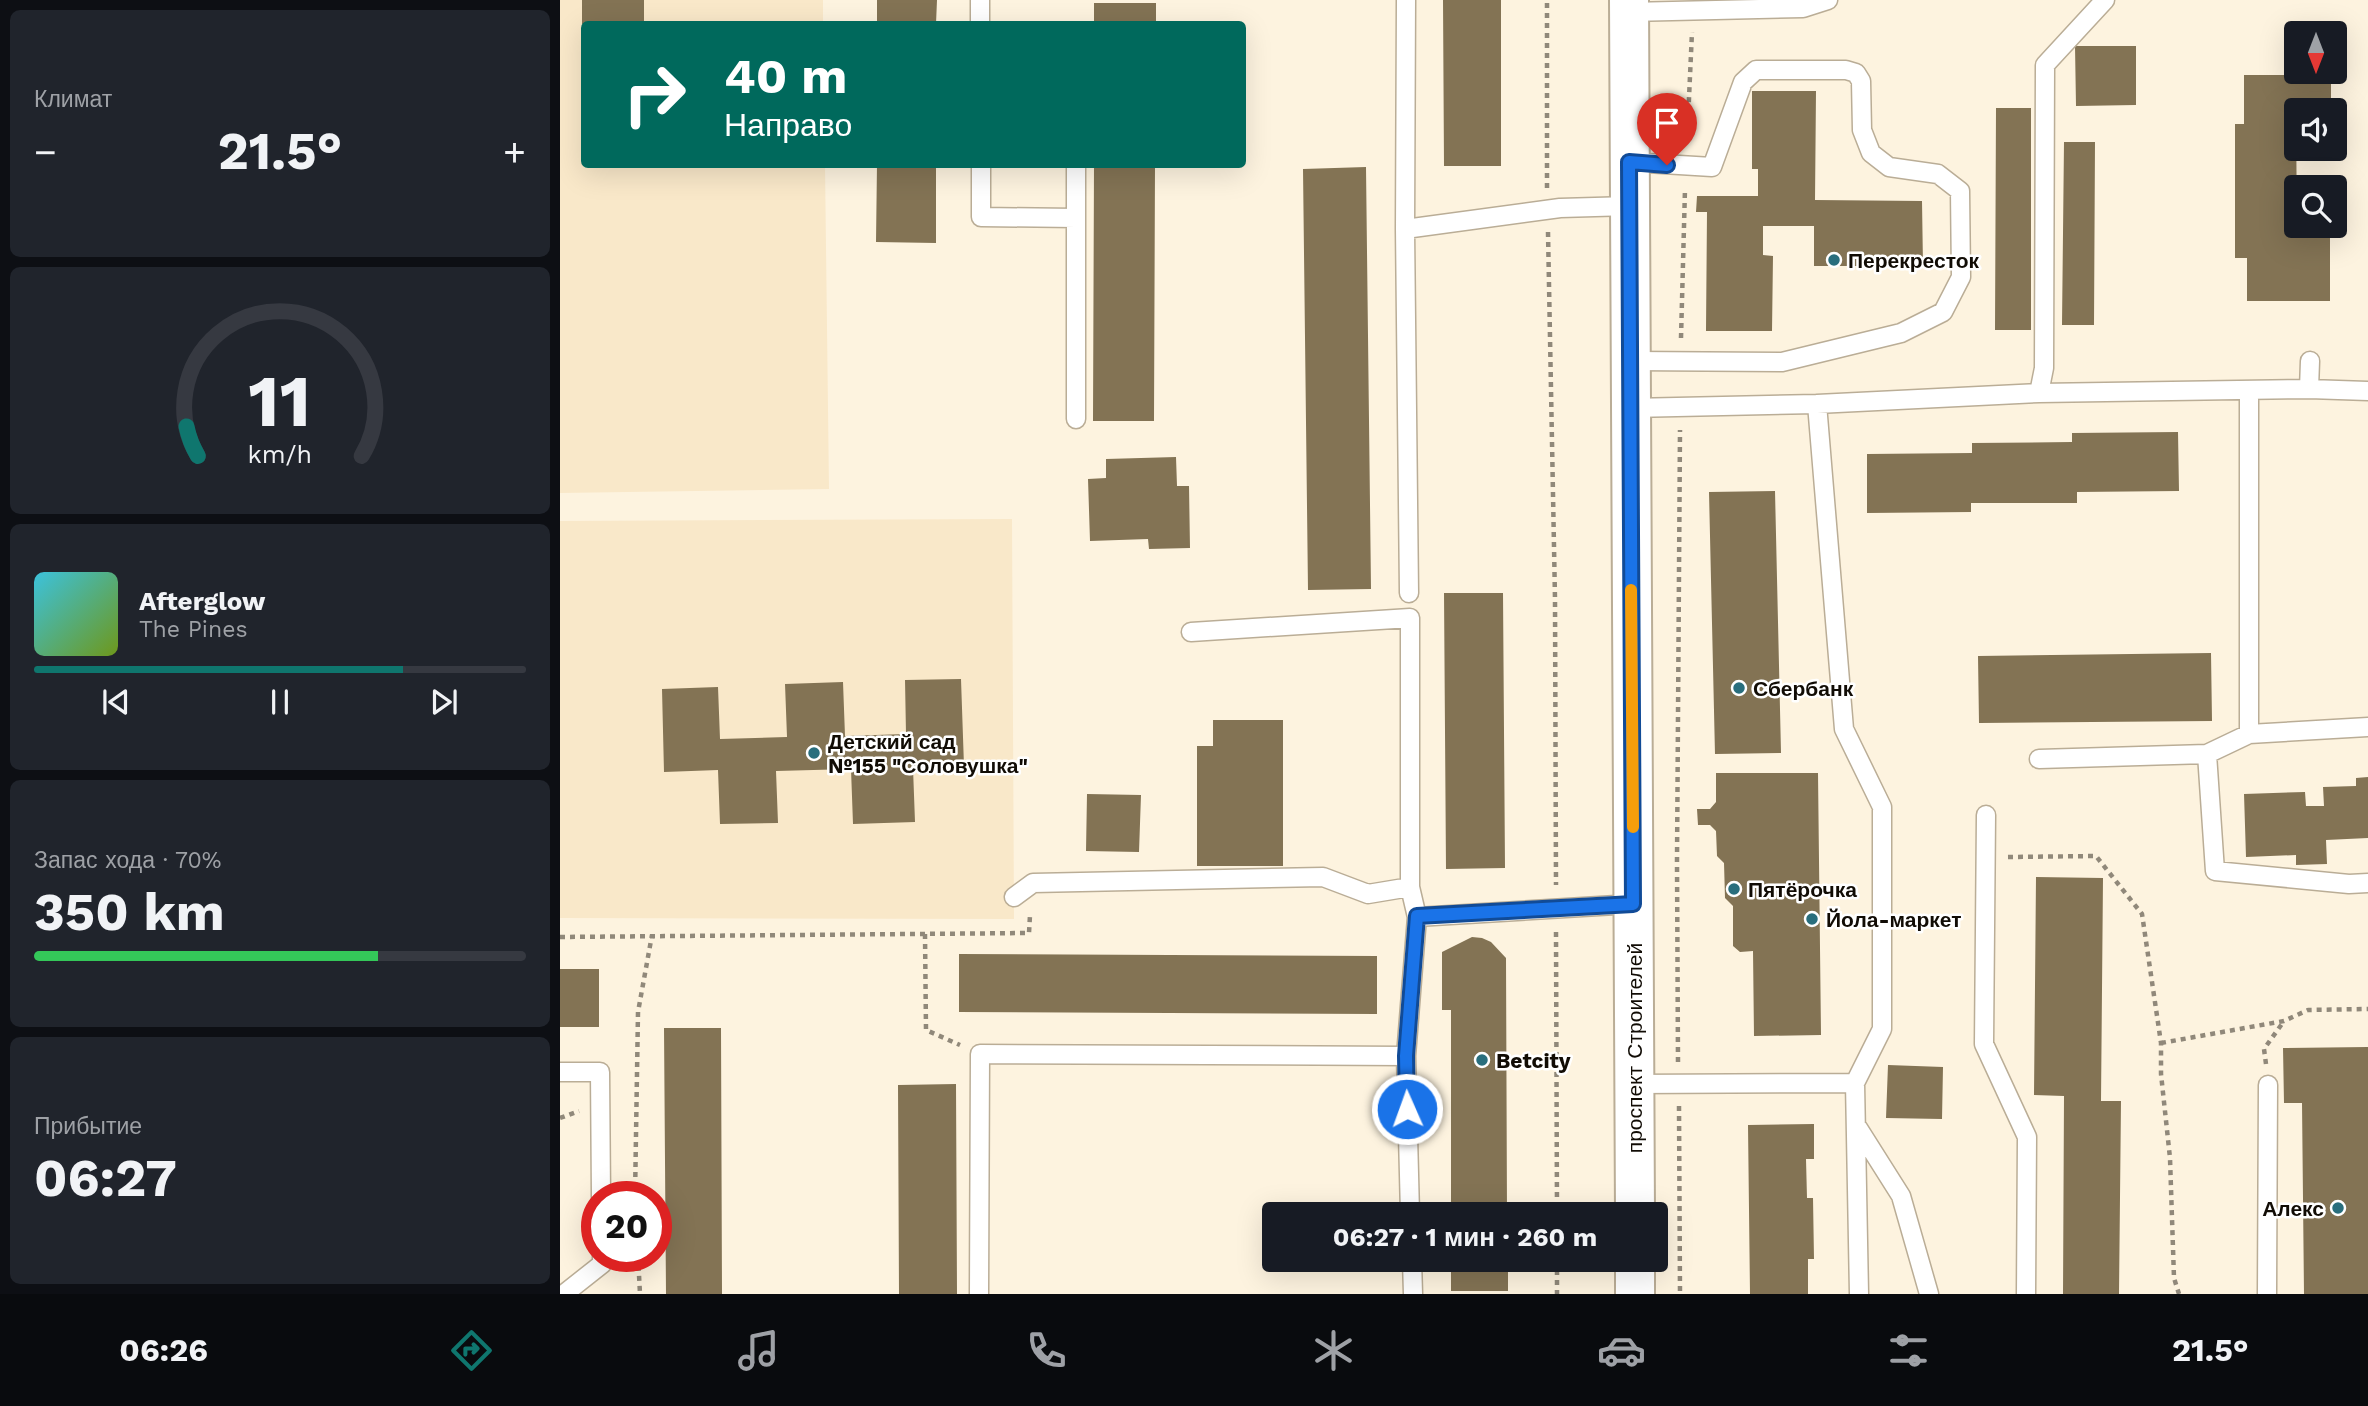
<!DOCTYPE html>
<html lang="ru">
<head>
<meta charset="utf-8">
<style>
  body { margin:0; font-family:"Work Sans",sans-serif; background:#20242c; color:#f1f3f6; height:100vh; display:flex; flex-direction:column; font-size:26px; white-space:nowrap }
  * { box-sizing:border-box; margin:0 }
  p { font-size:23px; color:#9ea1a6 }
  .icon { flex:none; width:38px; height:38px; fill:none; stroke:currentColor; stroke-width:2; stroke-linecap:round; stroke-linejoin:round }
  .map { position:relative; flex:1; overflow:hidden }
  .side { display:flex; flex-direction:column; gap:10px; padding:10px; background:#0d0f14; width:560px }
  .side>* { flex:none }
  .hud { position:absolute; left:21px; top:21px; width:665px; height:147px; border-radius:7px; box-shadow:0 7px 28px #0002; background:#00695c; color:#fff; overflow:hidden }
  .needle { width:46px; rotate:180deg }
  .controls { position:absolute; left:1724px; top:21px; display:grid; gap:14px }
  .controls a { display:grid; place-items:center; width:63px; height:63px; border-radius:7px; background:#171b24; box-shadow:0 7px 28px #0002; font-size:35px }
  .speed { position:absolute; left:21px; top:1181px; display:flex; gap:14px; font-size:35px; font-weight:700; text-align:center }
  .speed>* { display:grid; place-content:center; width:91px; height:91px; border-radius:50%; background:#171b24; box-shadow:0 7px 28px #0002; line-height:1 }
  .speed .limit { border:10px solid #d22; background:#fff; color:#111 }
  .pin { position:absolute; display:grid; place-items:center; width:60px; height:60px; color:#fff; margin:-72px -30px; border-radius:50% 50% 50% 0; rotate:-45deg; box-shadow:0 0 7px #0007 }
  .pin .icon { rotate:45deg }
  .me { position:absolute; width:77px; margin:-38px; rotate:358deg; stroke-linejoin:round; filter:drop-shadow(0 0 5px #0008) }
  .turn { display:flex; align-items:center; gap:24px; height:147px; padding:0 28px; font-size:32px }
  .turn .icon { width:91px; height:91px; stroke-width:2.5 }
  .turn b { display:block; font-size:49px; line-height:60px }
  .big { font-size:52px; font-weight:700; line-height:1.1 }
  .side .card { flex:1; display:flex; flex-direction:column; justify-content:center; gap:10px; min-width:0; padding:0 24px; border-radius:10px; background:#20242c }
  .side .dial { align-items:center; gap:0 }
  .dial svg { height:182px; overflow:visible; fill:none; stroke:#363941; stroke-width:7; stroke-linecap:round; text-anchor:middle }
  .dial text { fill:#f1f3f6; stroke:none }
  .song { display:flex; align-items:center; gap:21px }
  .cover { width:84px; height:84px; border-radius:10px; background:linear-gradient(135deg,hsl(190 70% 55%),hsl(80 70% 35%)) }
  .played { height:7px; border-radius:4px; background:linear-gradient(90deg,#0f766e 75%,#363941 75%) }
  .keys { display:flex; justify-content:space-around; direction:ltr }
  .heat { display:flex; justify-content:space-between; align-items:center; font-size:38px; direction:ltr }
  .charge { height:10px; border-radius:5px; background:linear-gradient(90deg,#34c759 70%,#363941 0) }
  .trip { position:absolute; left:702px; top:1202px; width:406px; height:70px; border-radius:7px; background:#171b24; box-shadow:0 7px 28px #0002; font-weight:700; line-height:70px; text-align:center }
  .tab-bar { display:flex; height:112px; justify-content:space-around; align-items:center; background:#090b0e; color:#9ea1a6 }
  .tab-bar .icon { width:49px; height:49px }
  .tab-bar .active { color:#0f766e }
  .tab-bar b { font-size:32px; color:#f1f3f6 }
  main { display:flex; flex:1; min-height:0 }
  .map>svg:first-child { display:block }
  .built { fill:#f9e8c9 }
  .building { fill:#837354 }
  .lines { fill:none; stroke-linecap:round; stroke-linejoin:round }
  .service-casing { stroke:#baad96; stroke-width:21 }
  .secondary-casing { stroke:#baad96; stroke-width:42 }
  .path { stroke:#90887a; stroke-width:4.5; stroke-dasharray:5 5; stroke-linecap:butt }
  .service { stroke:#fff; stroke-width:18 }
  .secondary { stroke:#fff; stroke-width:38 }
  .route-casing { stroke:#114b97; stroke-width:18 }
  .route { stroke:#1a73e8; stroke-width:12 }
  .slow { stroke:#f59e0b; stroke-width:12 }
  .poi-dot { fill:#296e7d; stroke:#fff; stroke-width:2.5 }
  .labels { text-anchor:middle; dominant-baseline:central; stroke-width:5; stroke-linejoin:round; paint-order:stroke }
  .poi-label { font-size:21px; font-weight:bold; fill:#110c05; stroke:#fff; text-anchor:start }
  .street-label { font-size:21px; fill:#110c05; stroke:#fff }
</style>
</head>
<body>
<main>
<section class="side">
<div class="card"><p>Климат</p>
<div class="heat"><a>−</a><b class="big">21.5°</b><a>+</a></div>
</div>
<div class="card dial"><svg viewBox="0 0 100 80">
<path d="M14 69A42 42 0 1 1 86 69"/>
<path d="M14 69A42 42 0 0 1 9 56" stroke="#0f766e"/>
<text x="50" y="56" font-size="32" font-weight="700">11</text>
<text x="50" y="72" font-size="11">km/h</text>
</svg></div>
<div class="card">
<div class="song"><i class="cover"></i><div><b>Afterglow</b><p>The Pines</p></div></div>
<div class="played"></div>
<div class="keys"><svg class="icon" aria-label="previous" viewBox="0 0 24 24"><path d="M18 5L8 12l10 7zM5 5v14"/></svg><svg class="icon" aria-label="pause" viewBox="0 0 24 24"><path d="M8 5v14M16 5v14"/></svg><svg class="icon" aria-label="next" viewBox="0 0 24 24"><path d="M6 5l10 7-10 7zM19 5v14"/></svg></div>
</div>
<div class="card"><p>Запас хода · 70%</p><b class="big">350 km</b><div class="charge"></div></div>
<div class="card"><p>Прибытие</p><b class="big">06:27</b></div>
</section>
<div class="map">
<svg width="1808" height="1294" viewBox="0 0 1808 1294">
  <rect width="100%" height="100%" fill="#fdf3df"/>
  <path class="built" d="M0 0H263V24H24V164L265 165 269 489 0 493Z
    M452 519 454 919 0 918V521Z"/>
  <path class="building" d="M22 0H84V24H22Z
    M317 0H377L376 24H317Z
    M883 0H941V166H884Z
    M534 3H596V24H534Z
    M1515 46H1576V105L1516 106Z
    M1684 75H1771V110H1736L1737 236H1770V301H1687V258H1675V124H1684Z
    M1192 91H1256L1255 200 1362 201 1363 266H1254V226H1203V255L1213 256 1212 331H1146L1147 212H1136L1137 196H1198V169H1192Z
    M1436 108H1471V330H1435Z
    M1504 142H1535L1534 325H1502Z
    M317 164H376V243L316 242Z
    M534 164H595L594 421H533Z
    M806 167 811 589 748 590 743 169Z
    M1618 432 1619 491 1517 492V503H1411V512L1307 513V454L1412 453V443L1512 442V433Z
    M616 457 617 486H629L630 548 589 549 588 539 530 541 528 479 546 478V459Z
    M1215 491 1221 753 1155 754 1149 492Z
    M884 593H943L945 868 886 869Z
    M1651 653 1652 721 1419 723 1418 656Z
    M401 679 404 766 353 768 355 822 293 824 291 769 216 771 218 823 160 824 158 770 104 772 102 689 158 687 160 739 227 737 225 684 283 682 285 736 346 734 345 680Z
    M653 720H723V866H637V746H653Z
    M1156 773H1258L1261 1035 1194 1036 1193 951 1180 952 1173 946V906L1165 898 1164 863 1157 856 1156 831 1150 825H1138L1137 809H1150L1156 802Z
    M1808 777V838L1766 840 1767 864 1736 865V855L1686 857 1684 794 1745 792 1746 806H1764L1763 787 1796 786V778Z
    M527 794 581 795 579 852 526 851Z
    M1476 877 1543 878 1541 1101H1561L1559 1294H1503L1504 1096 1474 1095Z
    M912 937 922 938 931 942 946 958 947 1214H891V1010H882V952Z
    M399 954 817 956V1014L399 1012Z
    M0 969H39V1027H0Z
    M104 1028H161L162 1294H106Z
    M1808 1047V1294H1744L1742 1103H1724L1723 1048Z
    M1328 1065 1383 1067 1382 1119 1326 1118Z
    M396 1084 397 1294H339L338 1085Z
    M1254 1124V1159H1246L1247 1198H1253L1254 1259H1248V1294H1190L1188 1125Z
    M891 1260H948V1291H891Z"/>
  <g class="lines">
    <g class="service-casing">
      <path id="service" d="M420 0V24
        M846 0 845 229 849 593
        M1069 12 1243 8 1268 0
        M1070 162 1152 167 1183 82 1196 70H1286L1296 73 1301 81 1302 130 1311 153 1329 167 1378 174 1400 191 1401 277 1383 312 1341 333 1222 362 1071 361
        M421 164V217L516 218
        M516 164V419
        M845 229 1000 208 1070 206
        M1749 389 1750 361
        M1479 393 1484 368 1485 65 1545 0
        M1071 408 1257 404 1479 393 1749 389 1808 391
        M631 632 850 618V887L857 917
        M1689 734 1808 727
        M1647 754 1655 871 1789 884 1808 883
        M1479 759 1647 754 1689 734V390
        M1426 815 1424 1044 1467 1137 1466 1294
        M454 897 473 883 763 877 808 894 850 887
        M0 1072H40L41 1197
        M1295 1083 1299 1294
        M1074 1084 1295 1083 1322 1029V807L1284 729 1257 404
        M1298 1128 1341 1196 1369 1294
        M850 1214 846 1056 857 917 1073 904
        M852 1260 853 1294
        M4 1294 42 1264V1256
        M419 1294 420 1054 846 1056
        M1707 1294 1708 1085"/>
    </g>
    <g class="secondary-casing">
      <path id="secondary" d="M1069 0 1075 1214
        M1075 1260V1294"/>
    </g>
    <path class="path" d="M1127 142 1132 32
      M987 188V0
      M988 232 995 599 996 885
      M1121 338 1125 189
      M1448 857 1536 856 1582 914 1601 1043V1074L1610 1158 1614 1278 1619 1294
      M996 932 997 1214
      M365 934 366 1030 400 1045
      M0 937 469 933 470 915
      M1601 1043 1724 1021 1748 1010 1808 1009
      M1118 1062 1117 861 1120 430
      M1706 1064 1704 1049 1724 1021
      M1119 1106 1120 1294
      M0 1118 19 1111
      M75 1197 78 1012 92 935
      M78 1256 80 1294
      M997 1260V1294"/>
    <use href="#service" class="service"/>
    <use href="#secondary" class="secondary"/>
  </g>
  <g class="lines">
    <g class="route-casing">
      <path id="route" d="M847 1109 846 1056 857 916 1073 904 1069 162 1107 165"/>
    </g>
    <use href="#route" class="route"/>
    <path class="slow" d="M1071 590 1073 827"/>
  </g>
  <g class="poi-dot">
    <circle cx="1274" cy="260" r="7"/>
    <circle cx="1179" cy="688" r="7"/>
    <circle cx="254" cy="753" r="7"/>
    <circle cx="1174" cy="889" r="7"/>
    <circle cx="1252" cy="919" r="7"/>
    <circle cx="922" cy="1060" r="7"/>
    <circle cx="1778" cy="1208" r="7"/>
  </g>
  <g class="labels">
    <g class="poi-label">
      <text x="1288" y="260">Перекресток</text>
      <text x="1193" y="688">Сбербанк</text>
      <text x="268" y="741">Детский сад<tspan x="268" dy="24">№155 "Соловушка"</tspan></text>
      <text x="1188" y="889">Пятёрочка</text>
      <text x="1266" y="919">Йола-маркет</text>
      <text x="936" y="1060">Betcity</text>
      <text x="1764" y="1208" text-anchor="end">Алекс</text>
    </g>
    <g class="street-label">
      <text transform="translate(1074 1048) rotate(-90)">проспект Строителей</text>
    </g>
  </g>
</svg>
<div class="controls">
<a><svg class="needle" viewBox="-14 -14 28 28"><path d="M0-13l5 13h-10z" fill="#e53935"/><path d="M0 13l5-13h-10z" fill="#9ea1a6"/></svg></a>
<a><svg class="icon" aria-label="sound" viewBox="0 0 24 24"><path d="M4 9h4l5-4v14l-5-4H4zM17 9q2 3 0 6"/></svg></a>
<a><svg class="icon" aria-label="search" viewBox="0 0 24 24"><circle cx="10" cy="10" r="6"/><path d="M15 15l6 6"/></svg></a>
</div>
<div class="speed"><div class="limit">20</div></div>
<div class="pin" style="left:1107px;top:165px;background:#d93025"><svg class="icon" aria-label="arrive" viewBox="0 0 24 24"><path d="M6 21V4h12l-3 4 3 4H6"/></svg></div>
<svg class="me" style="left:847px;top:1109px" viewBox="-20 -20 40 40"><circle r="17" fill="#1a73e8" stroke="#fff" stroke-width="3"/><path d="M0-11L8 9 0 5-8 9z" fill="#fff"/></svg>
<div class="trip">06:27 · 1 мин · 260 m</div>
<div class="hud">
<div class="turn"><svg class="icon" aria-label="right" viewBox="0 0 24 24"><path d="M7 20v-9h11M14 6l5 5-5 5"/></svg><div><b>40 m</b>Направо</div></div>
</div>
</div>
</main>
<nav class="tab-bar">
<b>06:26</b>
<svg class="icon active" aria-label="directions" viewBox="0 0 24 24"><path d="M12 3l9 9-9 9-9-9zM9 14v-3h6M13 9l2 2-2 2"/></svg>
<svg class="icon" aria-label="music" viewBox="0 0 24 24"><path d="M9 18V5l10-2v13"/><circle cx="6" cy="18" r="3"/><circle cx="16" cy="16" r="3"/></svg>
<svg class="icon" aria-label="phone" viewBox="0 0 24 24"><path d="M5 4h4l2 5-3 2q2 4 5 5l2-3 5 2v4C11 20 4 13 5 4z"/></svg>
<svg class="icon" aria-label="climate" viewBox="0 0 24 24"><path d="M12 3v18M4 7l16 10M4 17L20 7"/></svg>
<svg class="icon" aria-label="car" viewBox="0 0 24 24"><path d="M5 17H2v-5l4-1 3-4h7l3 4 3 1v5h-3M9 17h6M6 11h13"/><circle cx="7" cy="17" r="2"/><circle cx="17" cy="17" r="2"/></svg>
<svg class="icon" aria-label="filters" viewBox="0 0 24 24"><path d="M4 7h16M4 17h16"/><circle cx="9" cy="7" r="2"/><circle cx="15" cy="17" r="2"/></svg>
<b>21.5°</b>
</nav>
</body>
</html>
